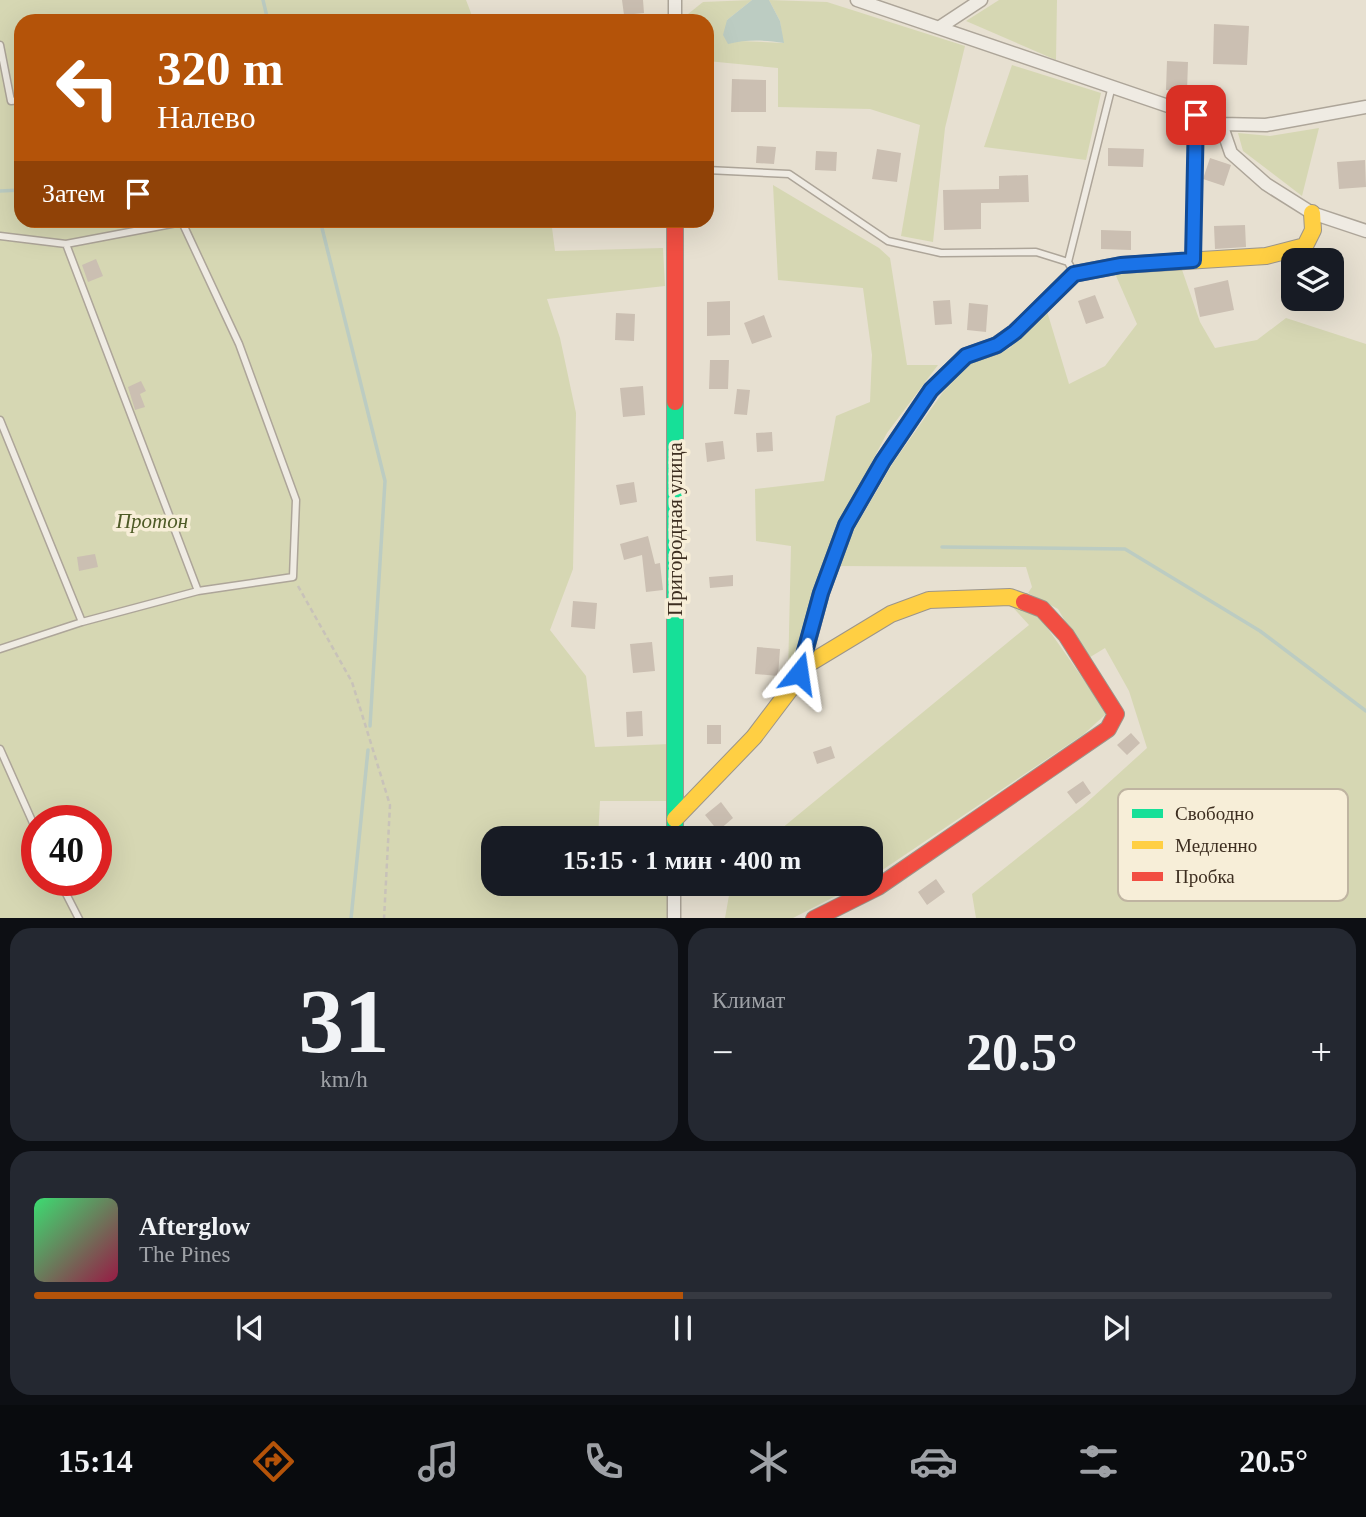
<!DOCTYPE html>
<html lang="ru">
<head>
<meta charset="utf-8">
<style>
  body { margin:0; font-family:Georgia,serif; background:#242831; color:#f1f3f6; height:100vh; display:flex; flex-direction:column; font-size:26px; white-space:nowrap }
  * { box-sizing:border-box; margin:0 }
  p { font-size:23px; color:#9ea1a6 }
  .icon { flex:none; width:38px; height:38px; fill:none; stroke:currentColor; stroke-width:2; stroke-linecap:round; stroke-linejoin:round }
  .map { position:relative; height:918px; overflow:hidden }
  .sheet { display:flex; flex-direction:column; gap:10px; padding:10px; background:#0d0f14; flex:1 }
  .sheet>* { flex:none }
  .top-card { position:absolute; left:14px; top:14px; width:700px; height:214px; border-radius:21px; box-shadow:0 7px 28px #0002; background:#b45309; color:#fff; overflow:hidden }
  .buttons { position:absolute; left:1281px; top:248px; display:grid; gap:14px }
  .buttons a { display:grid; place-items:center; width:63px; height:63px; border-radius:14px; background:#171b24; box-shadow:0 7px 28px #0002; font-size:35px }
  .speed { position:absolute; left:21px; top:805px; display:flex; gap:14px; font-size:35px; font-weight:700; text-align:center }
  .speed>* { display:grid; place-content:center; width:91px; height:91px; border-radius:50%; background:#171b24; box-shadow:0 7px 28px #0002; line-height:1 }
  .speed .limit { border:10px solid #d22; background:#fff; color:#111 }
  .pin { position:absolute; display:grid; place-items:center; width:60px; height:60px; color:#fff; margin:-30px; border-radius:14px; box-shadow:0 4px 10px #0006 }
  .me { position:absolute; width:77px; margin:-38px; rotate:15deg; stroke-linejoin:round; filter:drop-shadow(0 0 5px #0008) }
  .turn { display:flex; align-items:center; gap:24px; height:147px; padding:0 28px; font-size:32px }
  .turn .icon { width:91px; height:91px; stroke-width:2.5 }
  .turn b { display:block; font-size:49px; line-height:60px }
  .then { display:flex; align-items:center; height:66px; padding:0 28px; background:#0003; gap:14px; font-size:26px }
  .big { font-size:52px; font-weight:700; line-height:1.1 }
  .sheet .widget { flex:1; display:flex; flex-direction:column; justify-content:center; gap:10px; min-width:0; padding:0 24px; border-radius:21px; background:#242831 }
  .sheet .dial { align-items:center; gap:0 }
  .dial b { font-size:91px; line-height:1 }
  .song { display:flex; align-items:center; gap:21px }
  .cover { width:84px; height:84px; border-radius:10px; background:linear-gradient(135deg,hsl(140 70% 55%),hsl(340 70% 35%)) }
  .played { height:7px; border-radius:4px; background:linear-gradient(90deg,#b45309 50%,#363941 50%) }
  .keys { display:flex; justify-content:space-around; direction:ltr }
  .heat { display:flex; justify-content:space-between; align-items:center; font-size:38px; direction:ltr }
  .sheet .tiles { flex:1; display:grid; gap:10px; grid-template-columns:1fr 1fr }
  .widget:last-child { grid-column:span 2 }
  .trip { position:absolute; left:481px; top:826px; width:402px; height:70px; border-radius:21px; background:#171b24; box-shadow:0 7px 28px #0002; font-weight:700; line-height:70px; text-align:center }
  .menu { display:flex; height:112px; justify-content:space-around; align-items:center; background:#090b0e; color:#9ea1a6 }
  .menu .icon { width:49px; height:49px }
  .menu .current { color:#b45309 }
  .menu b { font-size:32px; color:#f1f3f6 }
  .map>svg:first-child { display:block }
  .green { fill:#d6d7b3; fill-rule:evenodd }
  .water { fill:#bcccc2 }
  .lines { fill:none; stroke-linecap:round; stroke-linejoin:round }
  .stream { stroke:#bcccc2; stroke-width:3.5 }
  .building { fill:#cbbfb2 }
  .lane-casing { stroke:#ada599; stroke-width:9 }
  .street-casing { stroke:#ada599; stroke-width:15 }
  .fast-casing { stroke:#9c958a; stroke-width:18 }
  .slow-casing { stroke:#9c958a; stroke-width:18 }
  .jam-casing { stroke:#9c958a; stroke-width:18 }
  .path { stroke:#c8c2b9; stroke-width:2.5; stroke-dasharray:5 3.5; stroke-linecap:butt }
  .lane { stroke:#efebe3; stroke-width:6 }
  .street { stroke:#efebe3; stroke-width:12 }
  .fast { stroke:#16e098; stroke-width:16 }
  .slow { stroke:#ffcf43; stroke-width:16 }
  .jam { stroke:#f24e42; stroke-width:16 }
  .route-casing { stroke:#114b97; stroke-width:18 }
  .route { stroke:#1a73e8; stroke-width:12 }
  .labels { text-anchor:middle; dominant-baseline:central; stroke-width:7; stroke-linejoin:round; paint-order:stroke }
  .park-label { font-size:21px; font-style:italic; fill:#4d5a26; stroke:#f7eed8 }
  .street-label { font-size:21px; fill:#3d2e20; stroke:#f7eed8 }
  .key { fill:#f7eed8; stroke:#bfb4a1; stroke-width:2 }
  .key-label { font-size:19px; fill:#3d2e20 }
</style>
</head>
<body>
<div class="map">
<svg width="1366" height="919" viewBox="0 0 1366 919">
  <rect width="100%" height="100%" fill="#e7e0d1"/>
  <path class="green" d="M0 0H466L474 21H21V220H551L555 251 663 248 665 286 547 299 560 338 576 413 573 569 550 630 586 676 595 747 670 744 669 801H600L598 838H494V884H668L667 918 0 919ZM37 821H96V880H37Z
    M752 0 727 20 740 41 783 43 780 21 769 0 827 2 965 46 945 128 933 242 901 236 920 125 870 109 778 107V68L707 61V21H683V18L703 2Z
    M999 0H1057L1056 60 966 21Z
    M1012 65 1101 93 1086 160 984 147Z
    M1319 128 1302 196 1243 151 1238 133 1270 136Z
    M773 185 879 248 890 258 907 365H938L887 433 840 523 794 670 788 676 791 546 756 541 755 489 824 481 836 416 870 402 872 355 863 288 778 280Z
    M1180 264 1200 322 1215 348 1257 340 1286 318 1366 344V918H976L972 894 1083 806 1147 748 1129 691 1105 648 1087 659 1058 609 1028 593 1032 587 1026 567 837 566 852 533 893 463 943 392 972 361 1010 348 1046 308 1069 384 1105 366 1137 324 1113 269Z
    M1009 603 1039 616 1107 713 1084 734 872 877V838H770L1029 625Z
    M731 884H859L793 918H725Z"/>
  <path class="water" d="M752 0H769L780 21 784 43C765 40 747 39 728 44L723 35 727 20Z"/>
  <g class="lines">
    <path class="stream" d="M263 0 268 21
      M0 191 21 190
      M320 220 385 481 370 726
      M942 547 1125 549 1260 631 1366 711
      M351 919 368 750"/>
  </g>
  <path class="building" d="M622 0H643L644 13 624 15Z
    M1214 24 1249 26 1247 65 1213 64Z
    M1167 61 1188 62 1187 91 1166 90Z
    M732 79 766 80V112H731Z
    M757 146 776 147 774 164 756 163Z
    M1108 148 1144 149 1143 167 1108 166Z
    M877 149 901 153 897 182 872 179Z
    M816 151 837 152 836 171 815 170Z
    M1210 158 1231 165 1224 186 1203 179Z
    M1365 160 1366 187 1339 189 1337 162Z
    M1028 175 1029 202 981 203V229L944 230 943 190 999 189V176Z
    M1245 225 1246 247 1215 249 1214 226Z
    M1101 230 1131 231V250L1101 249Z
    M96 259 103 276 88 282 82 265Z
    M1228 280 1234 310 1200 317 1194 288Z
    M1095 295 1104 318 1086 324 1078 301Z
    M950 300 952 324 935 325 933 301Z
    M730 301V335L707 336V302Z
    M969 303 988 305 986 332 967 330Z
    M616 313 635 314 634 341 615 340Z
    M764 315 772 337 752 344 744 323Z
    M710 360H729L728 389H709Z
    M141 381 146 391 140 394 145 407 135 410 128 387Z
    M643 386 645 415 623 417 620 388Z
    M737 389 750 390 747 415 734 414Z
    M772 432 773 451 757 452 756 433Z
    M723 441 725 459 707 462 705 443Z
    M634 482 637 502 620 505 616 485Z
    M648 536 655 564 660 563 663 590 646 592 642 555 624 560 620 544Z
    M95 554 98 567 79 571 77 557Z
    M733 575V586L710 588 709 577Z
    M573 601 597 603 595 629 571 627Z
    M652 642 655 671 633 673 630 644Z
    M757 647 780 649 778 676 755 674Z
    M642 711 643 736 627 737 626 712Z
    M707 725H721V744H707Z
    M1131 733 1140 743 1127 755 1117 745Z
    M831 746 835 758 817 764 813 752Z
    M1083 781 1091 793 1076 804 1067 792Z
    M721 802 733 818 718 831 705 815Z
    M936 879 945 892 927 905 918 892Z"/>
  <g class="lines">
    <g class="lane-casing">
      <path id="lane" d="M0 45 11 101 21 100
        M707 170 789 174 888 241 941 253 1036 252 1068 262 1074 273
        M0 236 66 244
        M1193 260 1196 115
        M1068 262 1112 86
        M0 420 82 622
        M0 649 82 622 198 591 293 577 296 500 239 344 182 222 66 244 198 591
        M0 749 37 832
        M59 880 79 919"/>
    </g>
    <g class="street-casing">
      <path id="street" d="M675 0V21
        M857 0 1221 124 1266 125 1366 107
        M940 27 981 0
        M1221 124 1231 153 1266 184 1312 213 1366 231
        M674 919V884"/>
    </g>
    <g class="fast-casing">
      <path id="fast" d="M675 402V838
        M800 671 821 593 846 525 883 461 931 390 966 356 995 346"/>
    </g>
    <g class="slow-casing">
      <path id="slow" d="M995 346 1015 332 1074 274 1121 265 1266 256 1305 246 1313 230 1312 213
        M675 819 754 737 810 663 891 614 929 600 1010 597 1024 602"/>
    </g>
    <g class="jam-casing">
      <path id="jam" d="M675 220V402
        M814 919 878 887 1108 729 1116 714 1066 635 1042 609 1024 602"/>
    </g>
    <path class="path" d="M298 586 352 682 390 805 384 919"/>
    <use href="#lane" class="lane"/>
    <use href="#street" class="street"/>
    <use href="#fast" class="fast"/>
    <use href="#slow" class="slow"/>
    <use href="#jam" class="jam"/>
  </g>
  <g class="lines">
    <g class="route-casing">
      <path id="route" d="M799 673 821 593 846 525 883 461 931 390 966 356 997 345 1015 332 1074 274 1121 265 1193 260 1196 115"/>
    </g>
    <use href="#route" class="route"/>
  </g>
  <g class="labels">
    <g class="park-label">
      <text x="152" y="521">Протон</text>
    </g>
    <g class="street-label">
      <text transform="translate(675 529) rotate(-90)">Пригородная улица</text>
    </g>
  </g>
  <rect x="1118" y="789" width="230" height="112" rx="10" class="key"/>
  <rect x="1132" y="809" width="31" height="9" fill="#16e098"/>
  <rect x="1132" y="841" width="31" height="8" fill="#ffcf43"/>
  <rect x="1132" y="872" width="31" height="9" fill="#f24e42"/>
  <g class="key-label">
    <text x="1175" y="820">Свободно</text>
    <text x="1175" y="852">Медленно</text>
    <text x="1175" y="883">Пробка</text>
  </g>
</svg>
<div class="buttons">
<a><svg class="icon" aria-label="layers" viewBox="0 0 24 24"><path d="M12 4l9 5-9 5-9-5zM3 14l9 5 9-5"/></svg></a>
</div>
<div class="speed"><div class="limit">40</div></div>
<div class="pin" style="left:1196px;top:115px;background:#d93025"><svg class="icon" aria-label="arrive" viewBox="0 0 24 24"><path d="M6 21V4h12l-3 4 3 4H6"/></svg></div>
<svg class="me" style="left:799px;top:673px" viewBox="-20 -20 40 40"><path d="M0-17L14 15 0 8-14 15z" fill="#1a73e8" stroke="#fff" stroke-width="4"/></svg>
<div class="trip">15:15 · 1 мин · 400 m</div>
<div class="top-card">
<div class="turn"><svg class="icon" aria-label="left" viewBox="0 0 24 24"><path d="M17 20v-9H6M10 6l-5 5 5 5"/></svg><div><b>320 m</b>Налево</div></div>
<div class="then">Затем<svg class="icon" aria-label="arrive" viewBox="0 0 24 24"><path d="M6 21V4h12l-3 4 3 4H6"/></svg></div>
</div>
</div>
<section class="sheet">
<div class="tiles">
<div class="widget dial"><b>31</b><p>km/h</p></div>
<div class="widget"><p>Климат</p>
<div class="heat"><a>−</a><b class="big">20.5°</b><a>+</a></div>
</div>
<div class="widget">
<div class="song"><i class="cover"></i><div><b>Afterglow</b><p>The Pines</p></div></div>
<div class="played"></div>
<div class="keys"><svg class="icon" aria-label="previous" viewBox="0 0 24 24"><path d="M18 5L8 12l10 7zM5 5v14"/></svg><svg class="icon" aria-label="pause" viewBox="0 0 24 24"><path d="M8 5v14M16 5v14"/></svg><svg class="icon" aria-label="next" viewBox="0 0 24 24"><path d="M6 5l10 7-10 7zM19 5v14"/></svg></div>
</div>
</div>
</section>
<nav class="menu">
<b>15:14</b>
<svg class="icon current" aria-label="directions" viewBox="0 0 24 24"><path d="M12 3l9 9-9 9-9-9zM9 14v-3h6M13 9l2 2-2 2"/></svg>
<svg class="icon" aria-label="music" viewBox="0 0 24 24"><path d="M9 18V5l10-2v13"/><circle cx="6" cy="18" r="3"/><circle cx="16" cy="16" r="3"/></svg>
<svg class="icon" aria-label="phone" viewBox="0 0 24 24"><path d="M5 4h4l2 5-3 2q2 4 5 5l2-3 5 2v4C11 20 4 13 5 4z"/></svg>
<svg class="icon" aria-label="climate" viewBox="0 0 24 24"><path d="M12 3v18M4 7l16 10M4 17L20 7"/></svg>
<svg class="icon" aria-label="car" viewBox="0 0 24 24"><path d="M5 17H2v-5l4-1 3-4h7l3 4 3 1v5h-3M9 17h6M6 11h13"/><circle cx="7" cy="17" r="2"/><circle cx="17" cy="17" r="2"/></svg>
<svg class="icon" aria-label="filters" viewBox="0 0 24 24"><path d="M4 7h16M4 17h16"/><circle cx="9" cy="7" r="2"/><circle cx="15" cy="17" r="2"/></svg>
<b>20.5°</b>
</nav>
</body>
</html>
